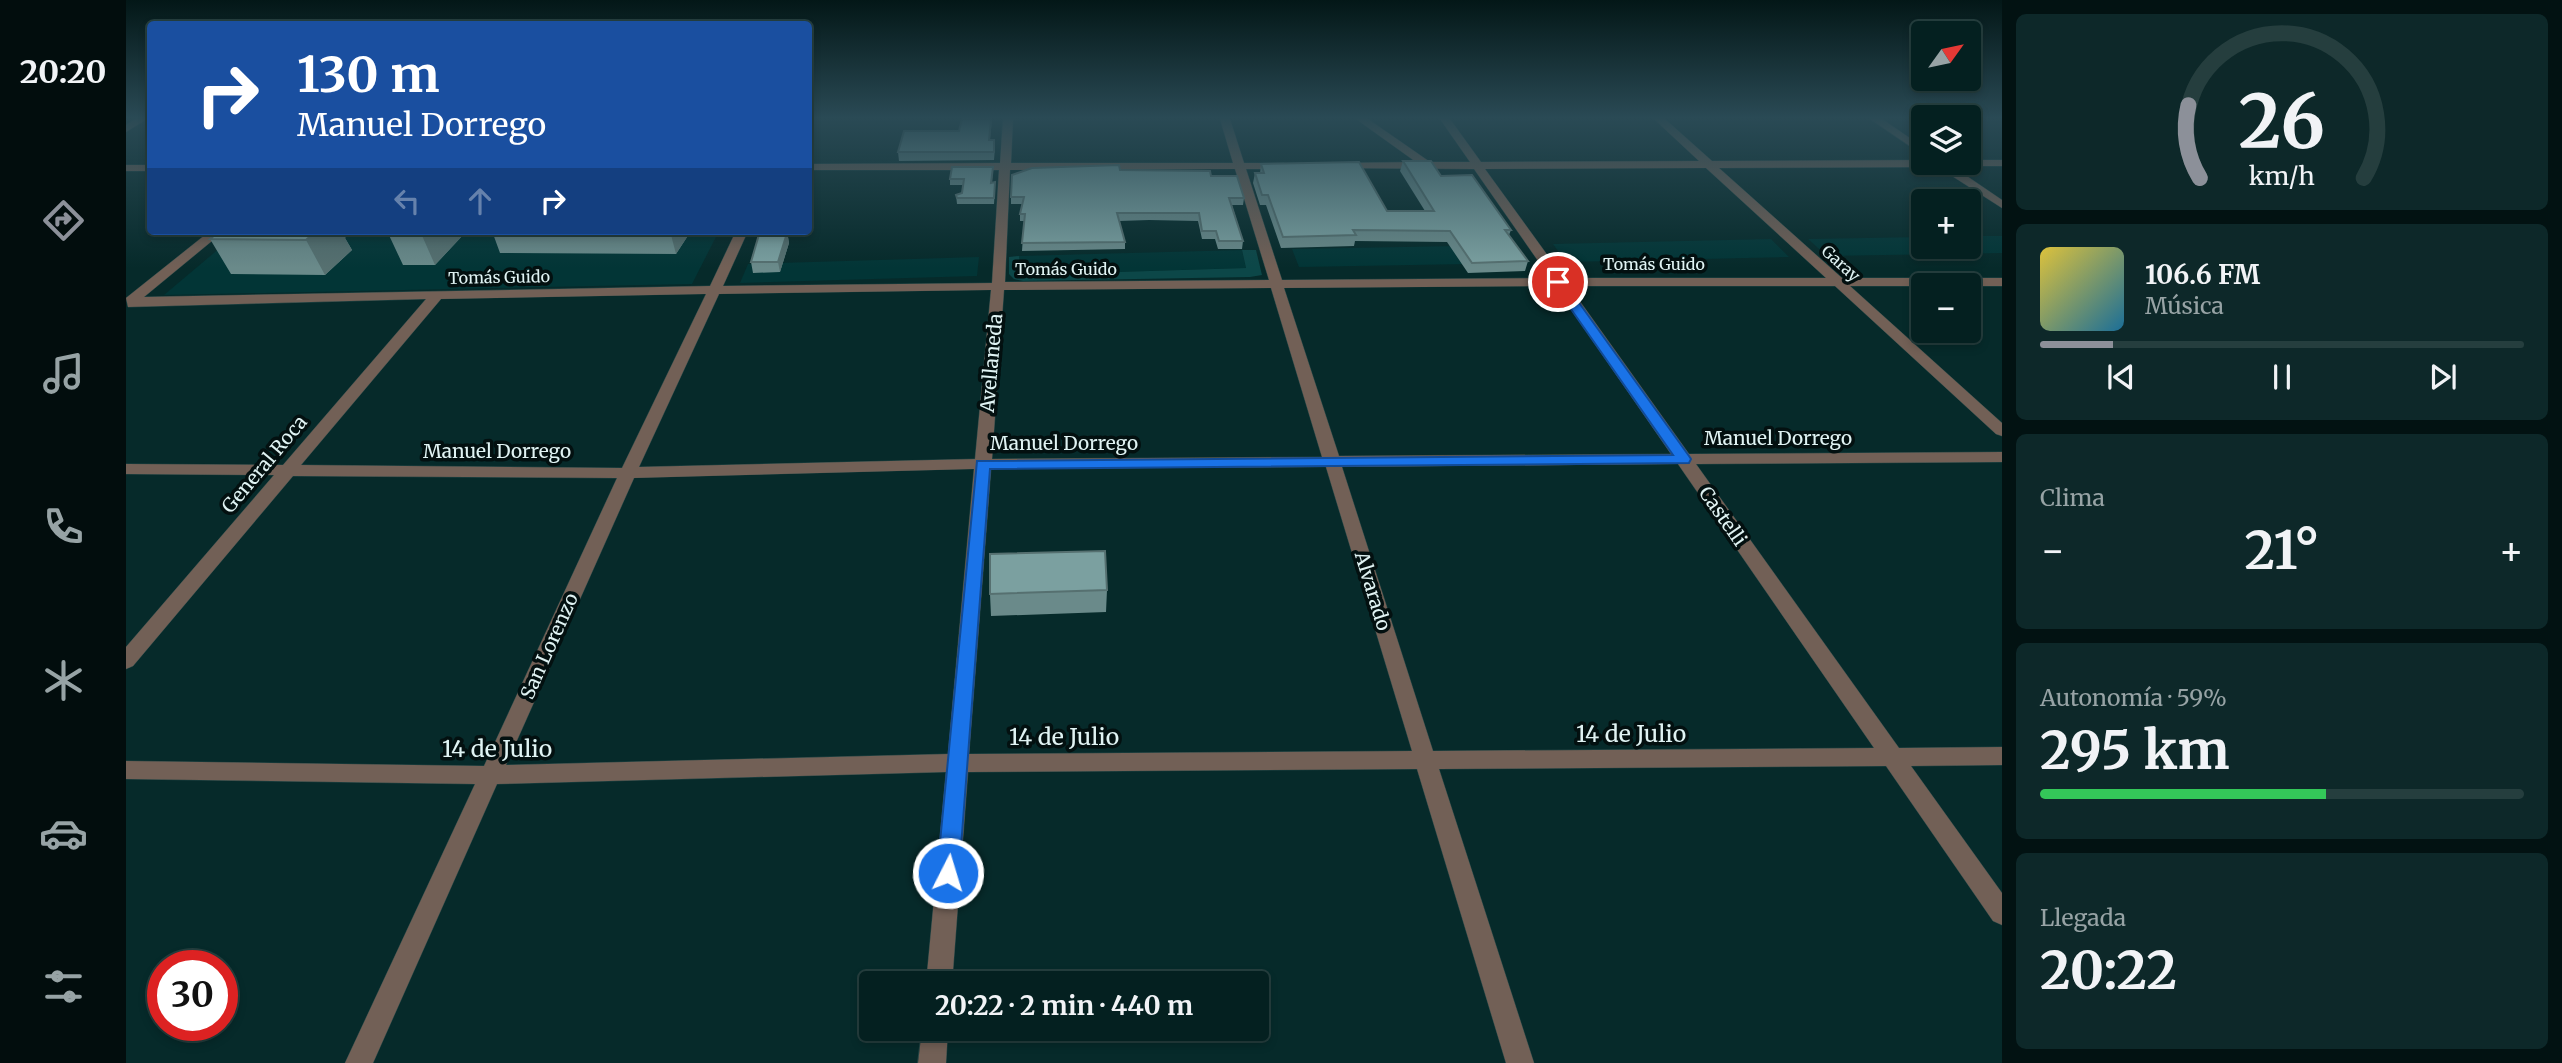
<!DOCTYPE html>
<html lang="es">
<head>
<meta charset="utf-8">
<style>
  body { margin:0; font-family:Merriweather,serif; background:#0d2829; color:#f1f3f6; height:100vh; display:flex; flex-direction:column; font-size:26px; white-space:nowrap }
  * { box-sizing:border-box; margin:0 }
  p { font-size:23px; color:#97a3a5 }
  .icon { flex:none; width:38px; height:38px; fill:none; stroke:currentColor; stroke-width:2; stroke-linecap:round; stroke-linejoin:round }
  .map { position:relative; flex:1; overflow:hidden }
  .drawer { display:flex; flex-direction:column; gap:14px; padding:14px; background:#021212; width:560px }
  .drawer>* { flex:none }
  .guide { position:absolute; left:21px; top:21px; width:665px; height:214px; border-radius:7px; box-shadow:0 4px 10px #0003,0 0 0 2px #253e3e; background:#1a4fa0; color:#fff; overflow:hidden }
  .needle { width:46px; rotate:57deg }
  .tools { position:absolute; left:1785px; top:21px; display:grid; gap:14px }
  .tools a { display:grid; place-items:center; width:70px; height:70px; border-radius:7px; background:#042020; box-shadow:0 4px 10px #0003,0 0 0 2px #253e3e; font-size:35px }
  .speed { position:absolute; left:21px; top:950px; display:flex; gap:14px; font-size:35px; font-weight:700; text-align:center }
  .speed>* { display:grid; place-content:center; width:91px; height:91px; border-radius:50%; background:#042020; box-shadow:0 4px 10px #0003,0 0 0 2px #253e3e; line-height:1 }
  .speed .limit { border:10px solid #d22; background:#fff; color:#111 }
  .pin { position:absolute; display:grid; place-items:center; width:60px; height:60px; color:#fff; margin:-30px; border:4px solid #fff; border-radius:50%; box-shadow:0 2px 7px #0007 }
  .me { position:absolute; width:77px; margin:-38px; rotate:5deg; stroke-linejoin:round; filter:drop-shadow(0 0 5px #0008) }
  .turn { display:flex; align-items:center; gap:24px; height:147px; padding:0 35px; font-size:32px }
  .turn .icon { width:91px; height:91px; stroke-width:2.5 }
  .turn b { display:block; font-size:49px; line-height:60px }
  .lanes { display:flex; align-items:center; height:66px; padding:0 35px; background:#0003; justify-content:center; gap:35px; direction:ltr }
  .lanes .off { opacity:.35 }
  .big { font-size:52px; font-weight:700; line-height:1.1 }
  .drawer .widget { flex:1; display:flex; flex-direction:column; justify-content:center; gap:10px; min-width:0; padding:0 24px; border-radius:10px; background:#0d2829 }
  .drawer .dial { align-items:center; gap:0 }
  .dial svg { height:182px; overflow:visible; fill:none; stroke:#253e3e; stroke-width:7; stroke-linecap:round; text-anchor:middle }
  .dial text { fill:#f1f3f6; stroke:none }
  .song { display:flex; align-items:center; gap:21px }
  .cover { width:84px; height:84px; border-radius:10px; background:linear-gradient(135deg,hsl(50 70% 55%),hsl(200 70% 35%)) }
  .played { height:7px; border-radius:4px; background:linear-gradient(90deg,#8c9099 15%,#253e3e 15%) }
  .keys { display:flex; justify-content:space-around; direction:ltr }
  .heat { display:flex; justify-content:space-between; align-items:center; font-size:38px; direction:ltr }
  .charge { height:10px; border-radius:5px; background:linear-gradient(90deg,#34c759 59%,#253e3e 0) }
  .trip { position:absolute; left:733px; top:971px; width:410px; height:70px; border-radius:7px; background:#042020; box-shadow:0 4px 10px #0003,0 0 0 2px #253e3e; font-weight:700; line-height:70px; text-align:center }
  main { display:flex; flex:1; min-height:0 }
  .dock { display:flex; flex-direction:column; width:126px; justify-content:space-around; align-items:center; background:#020d0d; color:#97a3a5 }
  .dock .icon { width:49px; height:49px }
  .dock .selected { color:#8c9099 }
  .dock b { font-size:32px; color:#f1f3f6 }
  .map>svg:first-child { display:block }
  .built { fill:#023536 }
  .green { fill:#0c4748 }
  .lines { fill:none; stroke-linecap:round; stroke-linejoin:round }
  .street-casing { stroke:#254646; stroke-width:1 }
  .street { fill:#726056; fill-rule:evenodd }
  .wall { fill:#6a8a8a }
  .shaded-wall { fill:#567070 }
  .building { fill:#7ba0a0; stroke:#567070; stroke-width:2 }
  .route { fill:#1a73e8; stroke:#114b97; stroke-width:2 }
  .labels { text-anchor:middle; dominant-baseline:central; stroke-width:7; stroke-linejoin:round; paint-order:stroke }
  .far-street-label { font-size:16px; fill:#e0f3f3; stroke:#031010 }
  .street-label { font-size:19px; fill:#e0f3f3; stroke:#031010 }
  .near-street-label { font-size:23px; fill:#e0f3f3; stroke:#031010 }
</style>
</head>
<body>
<main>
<nav class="dock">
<b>20:20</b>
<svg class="icon selected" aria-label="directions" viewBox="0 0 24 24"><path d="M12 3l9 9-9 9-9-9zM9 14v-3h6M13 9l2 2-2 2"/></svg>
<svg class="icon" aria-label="music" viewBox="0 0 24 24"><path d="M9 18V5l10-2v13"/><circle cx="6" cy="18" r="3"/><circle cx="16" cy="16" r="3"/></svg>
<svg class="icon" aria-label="phone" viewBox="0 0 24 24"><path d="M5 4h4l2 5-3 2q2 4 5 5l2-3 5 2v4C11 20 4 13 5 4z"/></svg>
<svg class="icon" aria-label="climate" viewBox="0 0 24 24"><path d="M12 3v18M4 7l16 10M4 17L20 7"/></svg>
<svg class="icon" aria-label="car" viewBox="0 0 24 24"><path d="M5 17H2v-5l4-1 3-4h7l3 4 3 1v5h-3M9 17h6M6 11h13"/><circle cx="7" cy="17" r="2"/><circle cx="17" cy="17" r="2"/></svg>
<svg class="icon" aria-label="filters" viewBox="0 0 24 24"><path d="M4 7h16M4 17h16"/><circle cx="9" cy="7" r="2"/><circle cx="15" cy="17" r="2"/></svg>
</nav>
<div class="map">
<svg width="1876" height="1063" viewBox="0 0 1876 1063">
  <rect width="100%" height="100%" fill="#062a2a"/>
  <path class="built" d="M114 231H593L566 284 38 295Z
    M1843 236H1876V253L1701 256 1682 239 1797 237V247H1843Z
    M1645 239 1663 257 1440 262 1427 244Z
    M1389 245 1401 263 1173 267 1166 249Z
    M1116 250 1120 268 893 275V256Z
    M853 257 851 276 614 283 622 264Z"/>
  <path class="green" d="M1116 250H1130L1136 275 1124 277 897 281 888 279 883 274V257L893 256 894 275 1120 268Z"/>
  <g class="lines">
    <g class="street-casing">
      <path id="street" d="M9 119H21L0 132V125Z
        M877 119H887L885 163H1107L1094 119H1104L1118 163H1158L1163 166 1158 169H1120L1156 280 1424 278 1348 169 1207 168 1206 166 1211 163 1290 162 1230 119H1242L1304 162H1344L1314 119H1324L1355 162 1573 161 1528 119H1539L1586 161 1797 160V163H1843V160H1876V166H1826L1876 200V208L1812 167 1593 168 1716 278H1876V286H1724L1876 423V436L1870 434 1709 286H1443L1563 454 1876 452V462L1570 464 1773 748 1876 747V765L1785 766 1876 893V925L1867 921 1760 766 1313 769 1408 1063H1380L1291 769 842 772 826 984H800L820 772 371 784 247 1063H219L349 784 0 779V761L358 766 491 478 167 476 7 666 0 669V647L148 475 0 474V464L157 465 300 299 2 307 0 298 84 231H98L18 297 584 286 610 231H622L597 286 866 283 873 170H682V164L874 163ZM1580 168 1700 278H1438L1359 169ZM1109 169 1143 280 879 282 884 170ZM1429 286 1545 454 1213 456 1158 288ZM1145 288 1196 457 866 459 878 290ZM865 290 849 459 513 467 593 294ZM580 294 496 468 175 465 315 299ZM1552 464 1748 748 1307 751 1216 467ZM1200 467 1286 751 843 754 865 469ZM848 469 822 754 380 765 508 478Z
        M1744 119H1756L1797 147V155Z
        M0 165H24V171H0Z
        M796 1029H822L820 1063H792Z"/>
    </g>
    <use href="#street" class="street"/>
  </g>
  <path class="wall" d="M836 119H866L864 140 869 148 868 160 773 161 772 152 833 131Z
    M1277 161 1315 176 1385 230 1383 235 1402 261 1399 271 1342 273 1321 242 1229 241 1228 246 1155 248 1140 205H1134L1127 183 1129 173H1134L1135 164 1261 211H1299L1274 171Z
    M867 167 866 183 869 188 868 204H831L830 195 836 193 837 185H824V179Z
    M994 170 1085 176 1118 198 1117 205H1106L1117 241 1116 249H1092L1089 239H1076L1072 221 1023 220 993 221 999 242V249L896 251 898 221H894V214L896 204H885V197Z
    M261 231H337L338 234 309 265H277Z
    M366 231H565L550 254 374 253Z
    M634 231H661L663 243 654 272 627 273 625 262Z
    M219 238 226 250 199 275 105 274 84 239Z
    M981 590 980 612 865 616 864 594Z"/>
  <path class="shaded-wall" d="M190 231H226L219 238 226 250 199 275 180 240Z
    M294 231H337L338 234 309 265Z
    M544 231H565L550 254Z
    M657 231H661L663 243 654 272 652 262Z"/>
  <path class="building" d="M836 119H865L863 140H868V152H772L778 131H833Z
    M1277 161H1305L1315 176 1346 175 1385 230H1379L1402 261 1346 263 1324 231 1227 230 1230 235 1157 237 1142 195H1136L1129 173H1138L1135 164 1233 162 1261 211H1308Z
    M993 165 994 170 1084 171 1085 176H1111L1118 198H1103L1117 241H1093L1090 231H1076L1073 213H991L999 242 896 243 899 214H894L898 197H885L886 175 906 168Z
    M826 167H867L865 183 869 182 868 198H831L830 195 836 193 838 179H824Z
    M94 231H190L180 240 84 239Z
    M634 231H657L656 233H661L652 262H625Z
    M979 551 981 590 864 594V554Z"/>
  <linearGradient id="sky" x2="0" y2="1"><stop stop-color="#031717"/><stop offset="0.44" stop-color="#2a4a55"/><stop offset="1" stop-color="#2a4a55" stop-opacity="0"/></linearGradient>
  <rect width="1876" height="268" fill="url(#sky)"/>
  <path class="route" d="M1428 279H1436L1563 456 1565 459 1563 463 864 469 833 873 829 880 822 883 814 880 811 873 851 461 1547 455 1426 282Z"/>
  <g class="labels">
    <g class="far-street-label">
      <text transform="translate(1715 263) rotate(42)">Garay</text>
      <text x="1528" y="264">Tomás Guido</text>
      <text x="940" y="269">Tomás Guido</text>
      <text transform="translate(373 277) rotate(-1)">Tomás Guido</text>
    </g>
    <g class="street-label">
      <text transform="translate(865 363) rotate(-85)">Avellaneda</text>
      <text x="1652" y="438">Manuel Dorrego</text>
      <text x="938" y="443">Manuel Dorrego</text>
      <text x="371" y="451">Manuel Dorrego</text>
      <text transform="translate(138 464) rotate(-50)">General Roca</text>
      <text transform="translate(1597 516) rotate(55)">Castelli</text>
      <text transform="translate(1247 591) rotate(73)">Alvarado</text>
      <text transform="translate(423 646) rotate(-66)">San Lorenzo</text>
    </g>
    <g class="near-street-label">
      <text x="1505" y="733">14 de Julio</text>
      <text x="938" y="736">14 de Julio</text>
      <text x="371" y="748">14 de Julio</text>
    </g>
  </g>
</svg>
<div class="tools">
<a><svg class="needle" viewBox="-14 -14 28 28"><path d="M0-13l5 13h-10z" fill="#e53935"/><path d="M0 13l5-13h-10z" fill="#97a3a5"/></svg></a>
<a><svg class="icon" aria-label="layers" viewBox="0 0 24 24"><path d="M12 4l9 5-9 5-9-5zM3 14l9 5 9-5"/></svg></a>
<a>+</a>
<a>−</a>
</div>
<div class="speed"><div class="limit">30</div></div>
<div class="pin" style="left:1432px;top:282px;background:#d93025"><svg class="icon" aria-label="arrive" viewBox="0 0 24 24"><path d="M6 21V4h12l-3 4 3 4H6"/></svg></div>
<svg class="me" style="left:822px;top:873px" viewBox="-20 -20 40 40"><circle r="17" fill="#1a73e8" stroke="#fff" stroke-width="3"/><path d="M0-11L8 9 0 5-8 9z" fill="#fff"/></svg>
<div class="trip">20:22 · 2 min · 440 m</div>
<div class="guide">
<div class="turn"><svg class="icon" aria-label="right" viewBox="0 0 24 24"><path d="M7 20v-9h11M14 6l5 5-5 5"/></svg><div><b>130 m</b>Manuel Dorrego</div></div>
<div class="lanes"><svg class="icon off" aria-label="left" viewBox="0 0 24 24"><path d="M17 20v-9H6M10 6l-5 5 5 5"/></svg><svg class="icon off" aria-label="ahead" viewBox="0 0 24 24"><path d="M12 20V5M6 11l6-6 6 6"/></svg><svg class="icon" aria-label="right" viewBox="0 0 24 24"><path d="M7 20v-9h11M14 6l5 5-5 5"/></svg></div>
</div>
</div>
<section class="drawer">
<div class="widget dial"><svg viewBox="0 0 100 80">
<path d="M14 69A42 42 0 1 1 86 69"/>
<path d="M14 69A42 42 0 0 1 9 37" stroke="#8c9099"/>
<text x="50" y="56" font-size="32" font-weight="700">26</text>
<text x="50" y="72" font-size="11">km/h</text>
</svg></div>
<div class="widget">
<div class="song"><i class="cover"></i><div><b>106.6 FM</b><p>Música</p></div></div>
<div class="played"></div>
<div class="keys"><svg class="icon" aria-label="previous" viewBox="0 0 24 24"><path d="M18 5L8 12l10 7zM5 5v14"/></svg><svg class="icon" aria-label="pause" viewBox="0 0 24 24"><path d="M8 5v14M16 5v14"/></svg><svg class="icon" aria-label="next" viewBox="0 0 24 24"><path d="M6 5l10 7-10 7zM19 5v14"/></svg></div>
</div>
<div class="widget"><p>Clima</p>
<div class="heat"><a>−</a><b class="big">21°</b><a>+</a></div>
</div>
<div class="widget"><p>Autonomía · 59%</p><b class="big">295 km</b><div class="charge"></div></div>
<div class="widget"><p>Llegada</p><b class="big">20:22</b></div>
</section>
</main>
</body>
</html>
